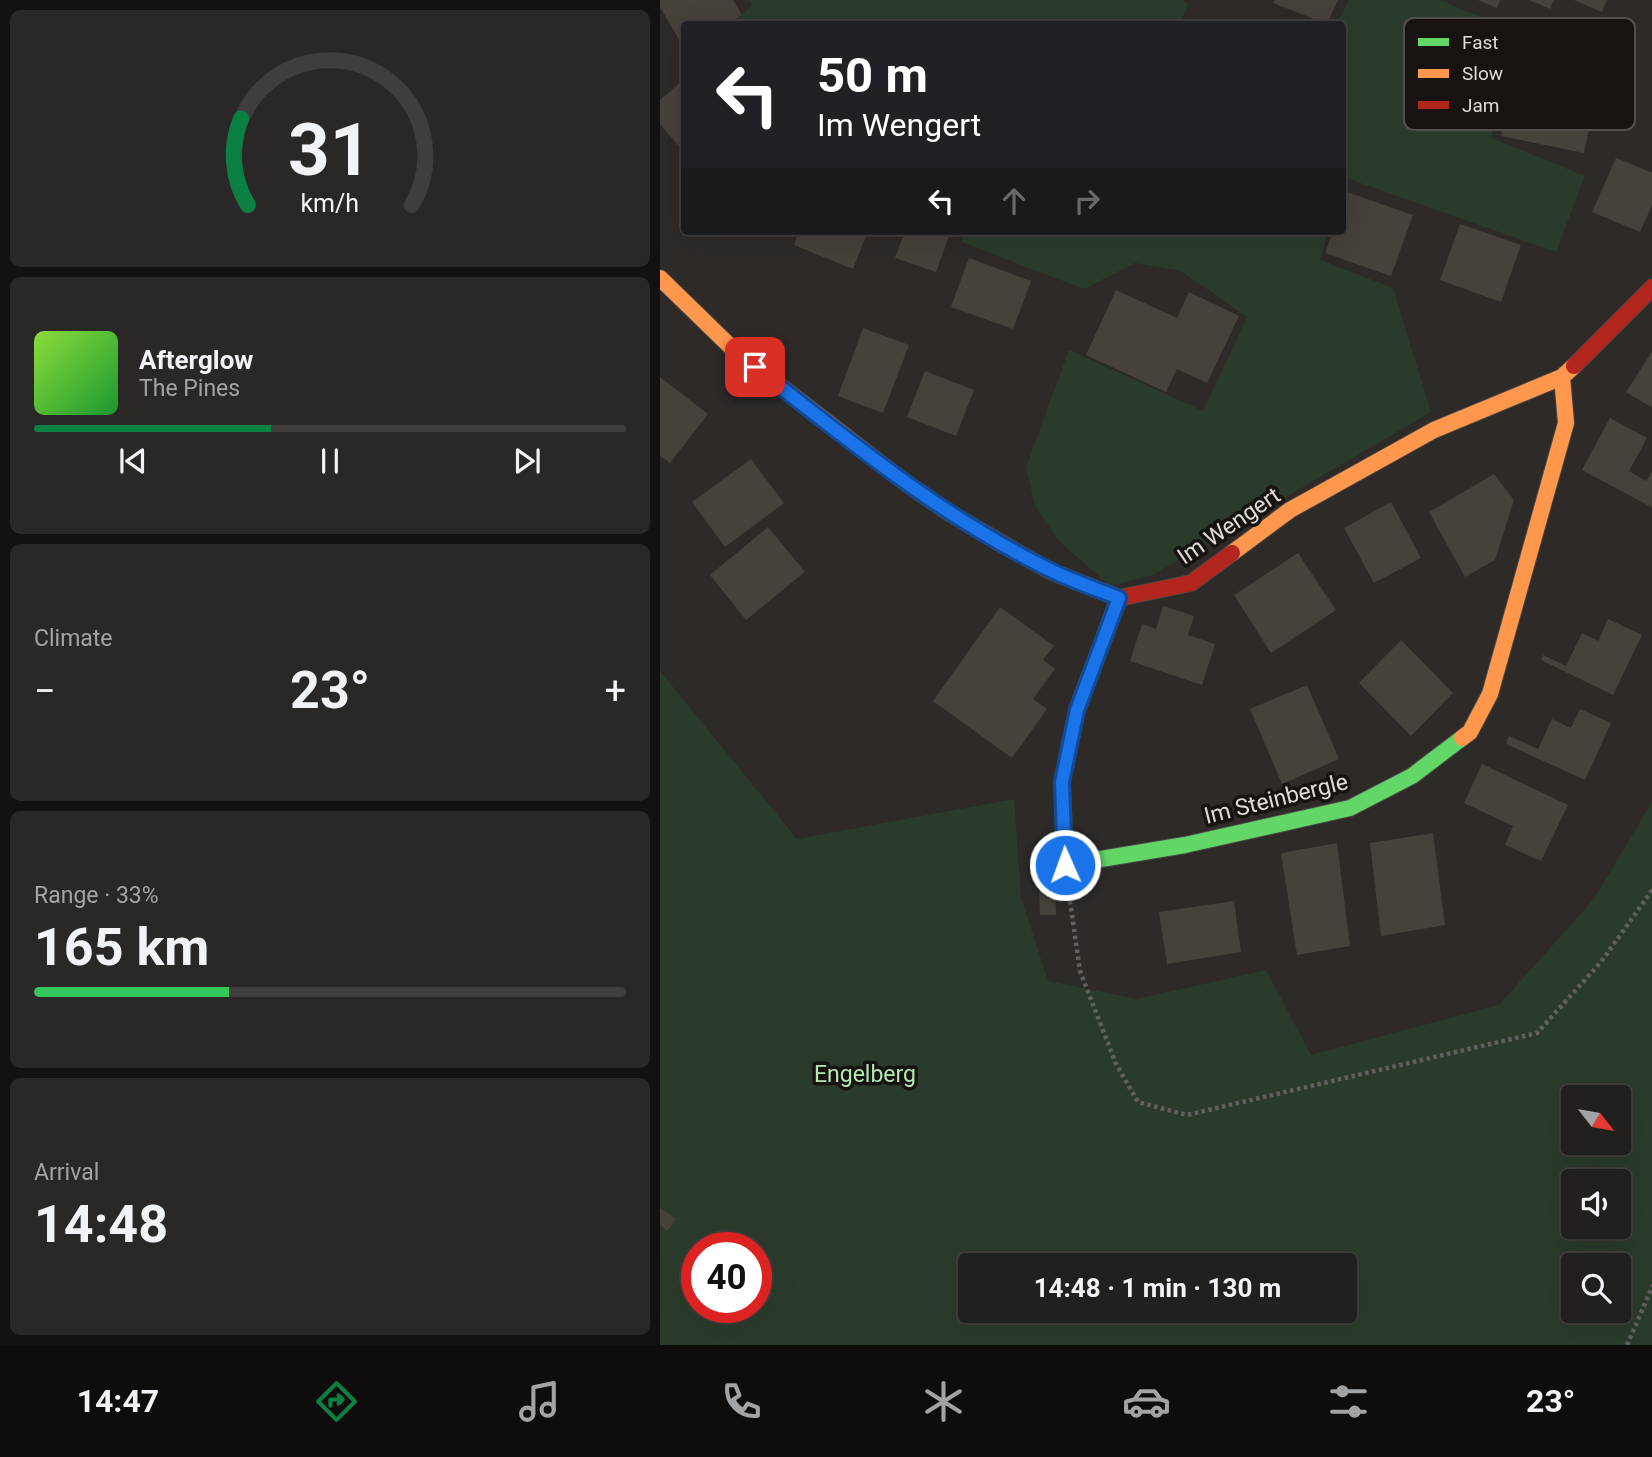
<!DOCTYPE html>
<html lang="en">
<head>
<meta charset="utf-8">
<style>
  body { margin:0; font-family:Roboto,sans-serif; background:#2a2827; color:#f1f3f6; height:100vh; display:flex; flex-direction:column; font-size:26px; white-space:nowrap }
  * { box-sizing:border-box; margin:0 }
  p { font-size:23px; color:#a2a3a4 }
  .icon { flex:none; width:38px; height:38px; fill:none; stroke:currentColor; stroke-width:2; stroke-linecap:round; stroke-linejoin:round }
  .map { position:relative; flex:1; overflow:hidden }
  .panel { display:flex; flex-direction:column; gap:10px; padding:10px; background:#131210; width:660px }
  .panel>* { flex:none }
  .guide { position:absolute; left:21px; top:21px; width:665px; height:214px; border-radius:7px; box-shadow:0 7px 28px #0002,0 0 0 2px #3f3e3c; background:#202124; color:#fff; overflow:hidden }
  .needle { width:46px; rotate:121deg }
  .fabs { position:absolute; left:901px; top:1085px; display:grid; gap:14px }
  .fabs a { display:grid; place-items:center; width:70px; height:70px; border-radius:7px; background:#22201e; box-shadow:0 7px 28px #0002,0 0 0 2px #3f3e3c; font-size:35px }
  .speed { position:absolute; left:21px; top:1232px; display:flex; gap:14px; font-size:35px; font-weight:700; text-align:center }
  .speed>* { display:grid; place-content:center; width:91px; height:91px; border-radius:50%; background:#22201e; box-shadow:0 7px 28px #0002,0 0 0 2px #3f3e3c; line-height:1 }
  .speed .limit { border:10px solid #d22; background:#fff; color:#111 }
  .pin { position:absolute; display:grid; place-items:center; width:60px; height:60px; color:#fff; margin:-30px; border-radius:14px; box-shadow:0 4px 10px #0006 }
  .me { position:absolute; width:77px; margin:-38px; rotate:358deg; stroke-linejoin:round; filter:drop-shadow(0 0 5px #0008) }
  .turn { display:flex; align-items:center; gap:24px; height:147px; padding:0 21px; font-size:32px }
  .turn .icon { width:91px; height:91px; stroke-width:2.5 }
  .turn b { display:block; font-size:49px; line-height:60px }
  .lanes { display:flex; align-items:center; height:66px; padding:0 21px; background:#0003; justify-content:center; gap:35px; direction:ltr }
  .lanes .off { opacity:.35 }
  .big { font-size:52px; font-weight:700; line-height:1.1 }
  .panel .widget { flex:1; display:flex; flex-direction:column; justify-content:center; gap:10px; min-width:0; padding:0 24px; border-radius:10px; background:#2a2827 }
  .panel .dial { align-items:center; gap:0 }
  .dial svg { height:182px; overflow:visible; fill:none; stroke:#3f3e3c; stroke-width:7; stroke-linecap:round; text-anchor:middle }
  .dial text { fill:#f1f3f6; stroke:none }
  .song { display:flex; align-items:center; gap:21px }
  .cover { width:84px; height:84px; border-radius:10px; background:linear-gradient(135deg,hsl(90 70% 55%),hsl(130 70% 35%)) }
  .played { height:7px; border-radius:4px; background:linear-gradient(90deg,#0b8043 40%,#3f3e3c 40%) }
  .keys { display:flex; justify-content:space-around; direction:ltr }
  .heat { display:flex; justify-content:space-between; align-items:center; font-size:38px; direction:ltr }
  .charge { height:10px; border-radius:5px; background:linear-gradient(90deg,#34c759 33%,#3f3e3c 0) }
  .trip { position:absolute; left:298px; top:1253px; width:399px; height:70px; border-radius:7px; background:#22201e; box-shadow:0 7px 28px #0002,0 0 0 2px #3f3e3c; font-weight:700; line-height:70px; text-align:center }
  .tabs { display:flex; height:112px; justify-content:space-around; align-items:center; background:#0e0d0c; color:#a2a3a4 }
  .tabs .icon { width:49px; height:49px }
  .tabs .active { color:#0b8043 }
  .tabs b { font-size:32px; color:#f1f3f6 }
  main { display:flex; flex:1; min-height:0 }
  .map>svg:first-child { display:block }
  .garden { fill:#2a3b2b; fill-rule:evenodd }
  .building { fill:#47413b }
  .lines { fill:none; stroke-linecap:round; stroke-linejoin:round }
  .fast-casing { stroke:#4a4745; stroke-width:18 }
  .slow-casing { stroke:#4a4745; stroke-width:18 }
  .jam-casing { stroke:#4a4745; stroke-width:18 }
  .path { stroke:#62605e; stroke-width:4.5; stroke-dasharray:3.5 3.5; stroke-linecap:butt }
  .fast { stroke:#63d668; stroke-width:16 }
  .slow { stroke:#ff974d; stroke-width:16 }
  .jam { stroke:#b3261e; stroke-width:16 }
  .route-casing { stroke:#114b97; stroke-width:18 }
  .route { stroke:#1a73e8; stroke-width:12 }
  .labels { text-anchor:middle; dominant-baseline:central; stroke-width:7; stroke-linejoin:round; paint-order:stroke }
  .street-label { font-size:23px; fill:#dfdbd8; stroke:#161311 }
  .park-label { font-size:23px; fill:#b3e8b3; stroke:#161311 }
  .key { fill:#161311; stroke:#524f4d; stroke-width:2 }
  .key-label { font-size:19px; fill:#dfdbd8 }
</style>
</head>
<body>
<main>
<section class="panel">
<div class="widget dial"><svg viewBox="0 0 100 80">
<path d="M14 69A42 42 0 1 1 86 69"/>
<path d="M14 69A42 42 0 0 1 11 31" stroke="#0b8043"/>
<text x="50" y="56" font-size="32" font-weight="700">31</text>
<text x="50" y="72" font-size="11">km/h</text>
</svg></div>
<div class="widget">
<div class="song"><i class="cover"></i><div><b>Afterglow</b><p>The Pines</p></div></div>
<div class="played"></div>
<div class="keys"><svg class="icon" aria-label="previous" viewBox="0 0 24 24"><path d="M18 5L8 12l10 7zM5 5v14"/></svg><svg class="icon" aria-label="pause" viewBox="0 0 24 24"><path d="M8 5v14M16 5v14"/></svg><svg class="icon" aria-label="next" viewBox="0 0 24 24"><path d="M6 5l10 7-10 7zM19 5v14"/></svg></div>
</div>
<div class="widget"><p>Climate</p>
<div class="heat"><a>−</a><b class="big">23°</b><a>+</a></div>
</div>
<div class="widget"><p>Range · 33%</p><b class="big">165 km</b><div class="charge"></div></div>
<div class="widget"><p>Arrival</p><b class="big">14:48</b></div>
</section>
<div class="map">
<svg width="993" height="1345" viewBox="0 0 993 1345">
  <rect width="100%" height="100%" fill="#2d2a28"/>
  <path class="garden" d="M89 0H522L529 4 520 24H73L92 5Z
    M689 0H780L863 35 831 138 925 176 896 252 686 178 683 187 682 24H677Z
    M305 231H669L660 260 733 288 771 412 493 575 450 586 398 540 375 506 366 467 409 350 543 411 587 317 521 271 475 263 424 289 301 242Z
    M0 671 137 839 354 799 361 897 388 981 477 999 606 970 651 1055 839 1005 934 899 992 802V1345H0ZM914 1097H959V1143H914ZM914 1181H959V1227H914ZM37 1248H96V1307H37ZM310 1265H684V1311H310ZM914 1265H959V1311H914Z"/>
  <path class="building" d="M0 0H73L82 15 67 24H24V48L0 7Z
    M615 0H678L667 24 613 3Z
    M818 0H840L837 8Z
    M869 0H894L890 9Z
    M914 0H947L942 12Z
    M24 79V152L0 124V100Z
    M851 87 934 104 924 153 841 136Z
    M956 158 993 173V203L980 232 932 212Z
    M687 192 753 215 731 276 665 253 673 231H682V205Z
    M800 224 861 245 841 302 780 280Z
    M139 231H208L193 269 134 245Z
    M245 231H291L276 272 235 258Z
    M309 258 371 281 353 329 291 307Z
    M456 290 517 318 529 292 579 316 547 383 517 369 506 392 426 355Z
    M203 328 249 345 223 413 178 396Z
    M993 350V408L966 392Z
    M265 371 314 390 296 436 247 417Z
    M0 377 48 414 10 463 0 456Z
    M950 418 987 438 969 471 986 481 993 470V508L922 470Z
    M91 459 124 503 65 547 32 502Z
    M834 474 854 500 835 560 805 577 769 512Z
    M731 502 761 558 714 583 684 528Z
    M108 527 145 572 86 620 50 575Z
    M638 553 676 610 611 653 574 595Z
    M503 606 534 616 528 635 555 644 542 685 470 661 482 624 496 629Z
    M340 607 394 646 383 660 395 669 373 699 387 709 352 758 273 701Z
    M948 619 982 635 953 695 881 660 883 655 906 666 922 633 938 641Z
    M741 640 793 693 751 736 699 683Z
    M647 685 679 759 622 784 590 709Z
    M920 709 951 723 925 780 846 744 849 736 878 749 892 719 911 728Z
    M822 764 908 805 881 861 845 845 853 826 804 803Z
    M773 833 785 925 721 936 710 843Z
    M677 843 690 946 637 955 621 853Z
    M395 884 396 915H380L379 885Z
    M574 901 581 952 507 964 499 912Z
    M0 1208 16 1219 7 1231 0 1225Z"/>
  <g class="lines">
    <g class="fast-casing">
      <path id="fast" d="M459 598 417 710 402 782 405 865 525 845 690 808 752 776 802 738"/>
    </g>
    <g class="slow-casing">
      <path id="slow" d="M0 278 75 351 246 483
        M572 553 630 510 774 430 902 377 914 366
        M802 738 810 732 830 694 906 423 902 377"/>
    </g>
    <g class="jam-casing">
      <path id="jam" d="M914 366 993 287
        M246 483 288 512 390 571 459 598 531 583 572 553"/>
    </g>
    <path class="path" d="M410 901 420 971 456 1064 478 1102 527 1115 877 1033 941 962 993 889
      M967 1345 993 1285"/>
    <use href="#fast" class="fast"/>
    <use href="#slow" class="slow"/>
    <use href="#jam" class="jam"/>
  </g>
  <g class="lines">
    <g class="route-casing">
      <path id="route" d="M95 367C189 441 282 517 390 570 412 581 436 589 459 598L417 710 402 782 405 865"/>
    </g>
    <use href="#route" class="route"/>
  </g>
  <g class="labels">
    <g class="street-label">
      <text transform="translate(569 526) rotate(-34)">Im Wengert</text>
      <text transform="translate(616 799) rotate(-14)">Im Steinbergle</text>
    </g>
    <g class="park-label">
      <text x="205" y="1074">Engelberg</text>
    </g>
  </g>
  <rect x="744" y="18" width="231" height="112" rx="10" class="key"/>
  <rect x="758" y="38" width="31" height="8" fill="#63d668"/>
  <rect x="758" y="69" width="31" height="9" fill="#ff974d"/>
  <rect x="758" y="101" width="31" height="8" fill="#b3261e"/>
  <g class="key-label">
    <text x="802" y="49">Fast</text>
    <text x="802" y="80">Slow</text>
    <text x="802" y="112">Jam</text>
  </g>
</svg>
<div class="fabs">
<a><svg class="needle" viewBox="-14 -14 28 28"><path d="M0-13l5 13h-10z" fill="#e53935"/><path d="M0 13l5-13h-10z" fill="#a2a3a4"/></svg></a>
<a><svg class="icon" aria-label="sound" viewBox="0 0 24 24"><path d="M4 9h4l5-4v14l-5-4H4zM17 9q2 3 0 6"/></svg></a>
<a><svg class="icon" aria-label="search" viewBox="0 0 24 24"><circle cx="10" cy="10" r="6"/><path d="M15 15l6 6"/></svg></a>
</div>
<div class="speed"><div class="limit">40</div></div>
<div class="pin" style="left:95px;top:367px;background:#d93025"><svg class="icon" aria-label="arrive" viewBox="0 0 24 24"><path d="M6 21V4h12l-3 4 3 4H6"/></svg></div>
<svg class="me" style="left:405px;top:865px" viewBox="-20 -20 40 40"><circle r="17" fill="#1a73e8" stroke="#fff" stroke-width="3"/><path d="M0-11L8 9 0 5-8 9z" fill="#fff"/></svg>
<div class="trip">14:48 · 1 min · 130 m</div>
<div class="guide">
<div class="turn"><svg class="icon" aria-label="left" viewBox="0 0 24 24"><path d="M17 20v-9H6M10 6l-5 5 5 5"/></svg><div><b>50 m</b>Im Wengert</div></div>
<div class="lanes"><svg class="icon" aria-label="left" viewBox="0 0 24 24"><path d="M17 20v-9H6M10 6l-5 5 5 5"/></svg><svg class="icon off" aria-label="ahead" viewBox="0 0 24 24"><path d="M12 20V5M6 11l6-6 6 6"/></svg><svg class="icon off" aria-label="right" viewBox="0 0 24 24"><path d="M7 20v-9h11M14 6l5 5-5 5"/></svg></div>
</div>
</div>
</main>
<nav class="tabs">
<b>14:47</b>
<svg class="icon active" aria-label="directions" viewBox="0 0 24 24"><path d="M12 3l9 9-9 9-9-9zM9 14v-3h6M13 9l2 2-2 2"/></svg>
<svg class="icon" aria-label="music" viewBox="0 0 24 24"><path d="M9 18V5l10-2v13"/><circle cx="6" cy="18" r="3"/><circle cx="16" cy="16" r="3"/></svg>
<svg class="icon" aria-label="phone" viewBox="0 0 24 24"><path d="M5 4h4l2 5-3 2q2 4 5 5l2-3 5 2v4C11 20 4 13 5 4z"/></svg>
<svg class="icon" aria-label="climate" viewBox="0 0 24 24"><path d="M12 3v18M4 7l16 10M4 17L20 7"/></svg>
<svg class="icon" aria-label="car" viewBox="0 0 24 24"><path d="M5 17H2v-5l4-1 3-4h7l3 4 3 1v5h-3M9 17h6M6 11h13"/><circle cx="7" cy="17" r="2"/><circle cx="17" cy="17" r="2"/></svg>
<svg class="icon" aria-label="filters" viewBox="0 0 24 24"><path d="M4 7h16M4 17h16"/><circle cx="9" cy="7" r="2"/><circle cx="15" cy="17" r="2"/></svg>
<b>23°</b>
</nav>
</body>
</html>
